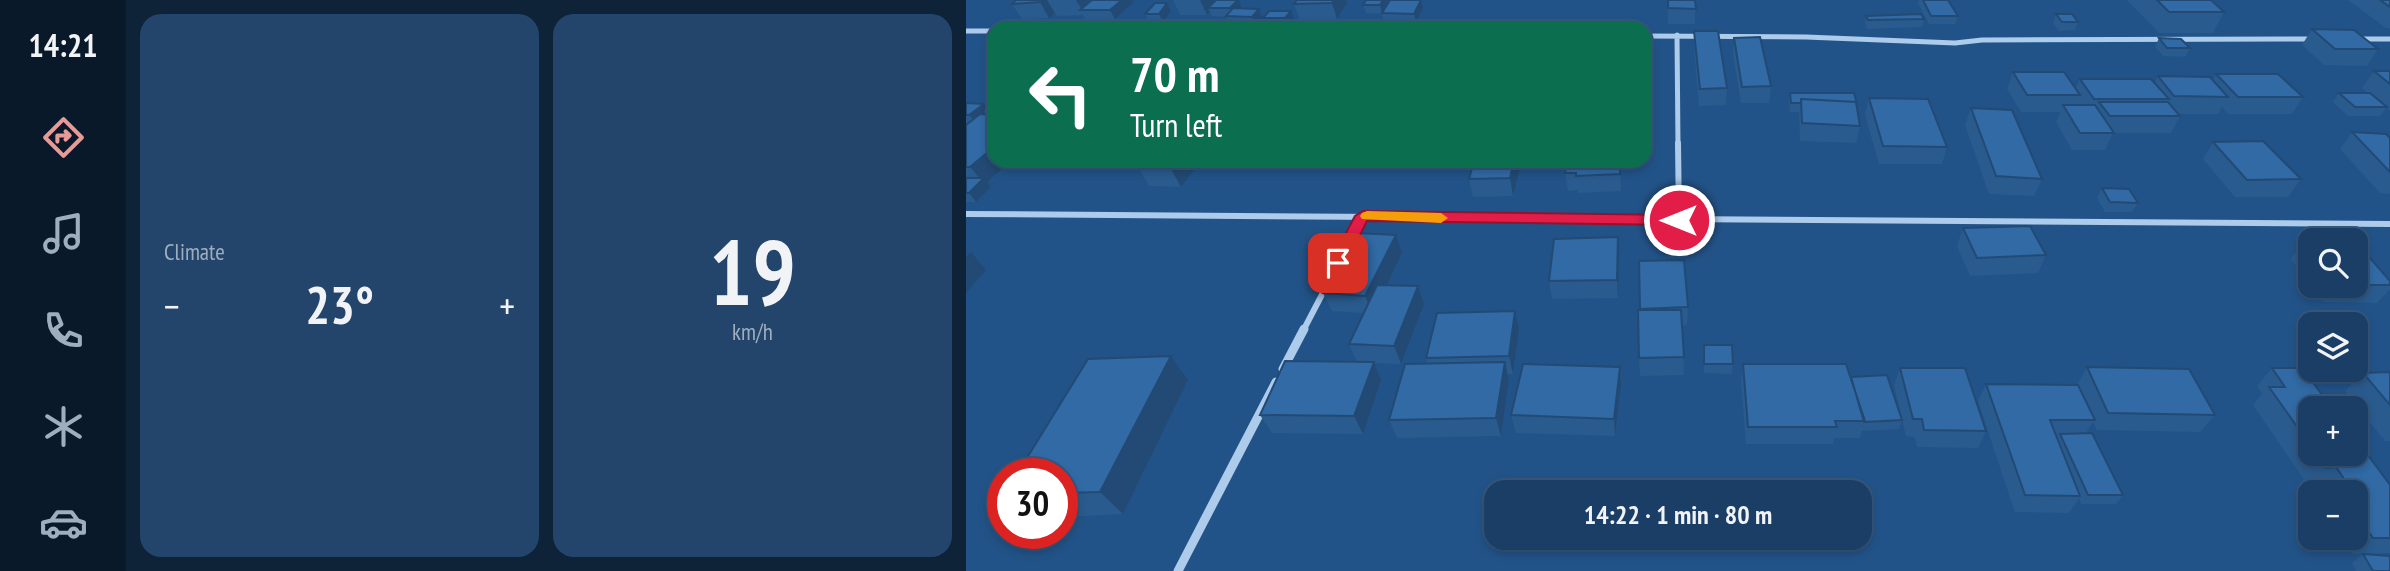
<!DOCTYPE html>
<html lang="en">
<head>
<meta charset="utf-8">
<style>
  body { margin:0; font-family:"PT Sans Narrow",sans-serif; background:#23456c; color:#f1f3f6; height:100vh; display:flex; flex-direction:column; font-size:26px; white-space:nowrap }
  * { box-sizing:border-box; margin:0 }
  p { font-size:23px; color:#9faebf }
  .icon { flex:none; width:38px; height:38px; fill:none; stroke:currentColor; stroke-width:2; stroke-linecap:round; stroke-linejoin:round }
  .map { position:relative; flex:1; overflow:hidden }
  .side { display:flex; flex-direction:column; gap:14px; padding:14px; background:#0e2238; width:840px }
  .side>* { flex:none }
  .top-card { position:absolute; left:21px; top:21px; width:665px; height:147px; border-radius:21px; box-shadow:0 4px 10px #0003,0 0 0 2px #38577a; background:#0b6e4f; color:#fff; overflow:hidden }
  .tools { position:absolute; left:1332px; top:228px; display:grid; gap:14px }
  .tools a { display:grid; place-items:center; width:70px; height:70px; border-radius:14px; background:#1a3e66; box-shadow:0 4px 10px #0003,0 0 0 2px #38577a; font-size:35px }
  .speed { position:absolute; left:21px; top:458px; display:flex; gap:14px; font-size:35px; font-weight:700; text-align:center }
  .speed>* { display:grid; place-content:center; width:91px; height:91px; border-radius:50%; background:#1a3e66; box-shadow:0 4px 10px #0003,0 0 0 2px #38577a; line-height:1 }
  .speed .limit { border:10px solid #d22; background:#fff; color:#111 }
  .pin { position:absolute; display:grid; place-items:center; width:60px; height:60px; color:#fff; margin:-30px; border-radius:14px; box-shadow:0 4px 10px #0006 }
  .me { position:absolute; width:77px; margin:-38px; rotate:270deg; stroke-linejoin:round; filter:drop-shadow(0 0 5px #0008) }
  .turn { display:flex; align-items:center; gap:24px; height:147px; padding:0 28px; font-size:32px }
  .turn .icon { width:91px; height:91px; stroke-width:2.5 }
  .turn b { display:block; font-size:49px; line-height:60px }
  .big { font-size:52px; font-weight:700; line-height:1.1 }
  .side .tile { flex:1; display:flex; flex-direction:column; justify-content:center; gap:10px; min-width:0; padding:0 24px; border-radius:21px; background:#23456c }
  .side .dial { align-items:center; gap:0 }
  .dial b { font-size:91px; line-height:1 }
  .heat { display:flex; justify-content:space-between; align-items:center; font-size:38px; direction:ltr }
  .side .tiles { flex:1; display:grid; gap:14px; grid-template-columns:repeat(2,1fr) }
  .trip { position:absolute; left:518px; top:480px; width:388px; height:70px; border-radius:21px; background:#1a3e66; box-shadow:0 4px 10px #0003,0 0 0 2px #38577a; font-weight:700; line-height:70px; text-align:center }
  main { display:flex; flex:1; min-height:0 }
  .menu { display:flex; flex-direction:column; width:126px; justify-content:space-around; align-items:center; background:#0a1929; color:#9faebf }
  .menu .icon { width:49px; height:49px }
  .menu .active { color:#e69b98 }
  .menu b { font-size:32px; color:#f1f3f6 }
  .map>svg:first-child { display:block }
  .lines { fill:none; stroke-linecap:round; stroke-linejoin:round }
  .street-far2 { stroke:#adcbea; stroke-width:5 }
  .street-far1 { stroke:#adcbea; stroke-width:6 }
  .street { stroke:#adcbea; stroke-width:9 }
  .wall { fill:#2a5b8e }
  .shaded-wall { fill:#224a74 }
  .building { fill:#316aa5; stroke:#224a74; stroke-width:2 }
  .route { fill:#e11d48; stroke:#92132f; stroke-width:2 }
  .slow { fill:#f59e0b }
</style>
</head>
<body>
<main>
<nav class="menu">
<b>14:21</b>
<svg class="icon active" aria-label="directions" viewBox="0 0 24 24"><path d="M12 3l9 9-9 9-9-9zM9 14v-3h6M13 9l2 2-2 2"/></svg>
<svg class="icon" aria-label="music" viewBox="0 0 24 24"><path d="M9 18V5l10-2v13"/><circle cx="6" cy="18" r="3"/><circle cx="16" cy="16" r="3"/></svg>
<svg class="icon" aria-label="phone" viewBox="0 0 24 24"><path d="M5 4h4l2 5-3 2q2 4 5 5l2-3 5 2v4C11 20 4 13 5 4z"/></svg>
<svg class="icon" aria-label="climate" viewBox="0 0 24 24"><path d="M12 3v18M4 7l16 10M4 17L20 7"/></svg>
<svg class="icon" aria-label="car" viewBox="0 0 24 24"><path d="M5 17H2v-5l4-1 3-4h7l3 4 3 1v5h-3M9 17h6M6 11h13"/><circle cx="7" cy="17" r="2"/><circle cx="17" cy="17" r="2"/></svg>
</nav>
<section class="side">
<div class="tiles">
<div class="tile"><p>Climate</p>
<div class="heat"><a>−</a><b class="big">23°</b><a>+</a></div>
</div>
<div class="tile dial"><b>19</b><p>km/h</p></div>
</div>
</section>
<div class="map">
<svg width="1424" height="571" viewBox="0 0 1424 571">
  <rect width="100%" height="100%" fill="#225388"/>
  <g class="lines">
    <path class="street-far2" d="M0 31H28
      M711 35 712 145
      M679 36 840 37 989 43 1016 40 1350 39
      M1393 39H1424"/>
    <path class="street-far1" d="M712 143 713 220
      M0 214 1424 224
      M337 331 397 216"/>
    <path class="street" d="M317 369 338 329
      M212 571 310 382"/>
  </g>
  <path class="wall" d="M50 0H167L168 2 149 19H119L117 15 91 16 89 13 83 18 56 19 46 4Z
    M207 0H273L276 8 293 9 296 17 289 25H263L260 17 246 16 244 12 241 15H214Z
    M455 0 457 8 450 22H418L416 14 400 13 397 5Z
    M702 0H729V24H702Z
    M953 0H982L992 16 989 24H963L952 3Z
    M1161 0H1245L1258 12 1247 33H1193Z
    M1382 0H1424V28H1420Z
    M381 3 371 19 334 20 328 4Z
    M205 11 197 22 184 23 179 14Z
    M303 11 328 19 323 26H301L297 18Z
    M1090 14 1112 22 1109 30 1093 31 1087 23Z
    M900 16 958 19 956 27 901 29 899 24Z
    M1346 29 1412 49 1401 66 1358 65 1336 45Z
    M728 31 761 88 760 105 733 106 728 48Z
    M768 38 805 86 803 103H775L767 54Z
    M1193 38 1224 48 1219 57 1197 56 1189 47Z
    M1408 71H1424V111L1420 108 1414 116H1382L1367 102 1373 93H1402L1396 88Z
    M1047 72 1110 88 1114 79 1189 83 1192 76 1247 80 1250 74 1337 97 1326 114H1262L1256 107 1252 114H1213L1214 116 1205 133H1147L1139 150H1106L1090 122 1094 112H1055L1041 89Z
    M824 93 894 126 890 143 834 141 833 112H824L823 102Z
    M903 98 981 147 976 164H913L899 115Z
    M28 101V161L21 182 25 187 10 202H0V125L2 123H0V103L18 104 20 107Z
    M1005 108 1076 179 1068 196 1023 194 999 125Z
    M1386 132 1424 138V194L1414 193 1374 149Z
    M1247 142 1335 179 1322 197H1269L1237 159Z
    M179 161H235L215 187 183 186 173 168Z
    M556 161 547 196 507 197 503 179Z
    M654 161 655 191 612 193V190L602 191 599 173Z
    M1136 188 1172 203 1166 212H1139L1131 198Z
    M997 228 1080 255 1072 273 1004 276 991 246Z
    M702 229H720V257L702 258Z
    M1338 241H1344V284L1325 259Z
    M1390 242 1424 281V289L1411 303 1358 302 1345 285H1390Z
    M436 253 420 285 452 286 458 304 435 364 408 363 415 380 397 434 306 433 294 415 391 362 383 344 397 313 366 311 357 293Z
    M653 255 652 298 586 299 583 281Z
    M673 261 722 307 721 325 716 326 718 375 674 376 673 358 674 310Z
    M549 311 553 329 547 374H542L543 380 535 436 431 438 423 420 462 364 460 358Z
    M738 345 767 364 766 374 738 373Z
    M777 364 936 419 928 386 934 368 1020 431 1012 448 951 447 949 437 940 436 936 420 933 429 896 431 894 438H868L867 444H780L775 382Z
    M654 367 655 385 649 436 550 433 545 415Z
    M1121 367 1249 415 1234 432 1131 430 1127 422 1120 433 1157 495 1150 504H1115L1113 498 1103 513 1049 512 1012 401 1020 384 1111 385Z
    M1306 368 1344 408V453H1390L1424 485V553L1386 554 1374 537H1390V492H1356L1351 484H1341L1287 405 1296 394 1291 386Z
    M1424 372V441H1419L1379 391 1397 373Z
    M222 380 157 514 96 517V474Z
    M1397 554 1424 571H1390L1386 563Z"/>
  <path class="shaded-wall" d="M77 0H92H81L89 13 83 18 74 2Z
    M110 0H136L116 10Z
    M156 0H167L168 2 149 19 144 10Z
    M234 0H255L242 8 244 12 241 15Z
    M273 0 276 8 268 17 264 8Z
    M368 0H380L381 3 371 19 366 3Z
    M417 0H425L416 14 414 5Z
    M455 0 457 8 450 22 448 14Z
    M201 3 205 11 197 22 193 14Z
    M293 9 296 17 289 25 286 17Z
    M325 11 328 19 323 26 319 18Z
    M18 104 22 110H17L21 116 10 124 3 115Z
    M28 147V161H45L21 182 25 187 10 202 3 193 15 180 4 167Z
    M212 161H235L215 187 205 169Z
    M548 161H556L547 196 544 178Z
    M430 235 436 253 407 314 399 296Z
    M652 237 653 255 652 298 651 280Z
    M5 252 20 270 0 293V257Z
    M452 286 458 304 435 364 428 346Z
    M549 311 553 329 547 374 543 356Z
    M205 356 222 380 157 514 134 492Z
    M408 362 415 380 397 434 388 416Z
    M539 362 543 380 535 436 530 418Z
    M654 367 655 385 649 436 648 419Z"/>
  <path class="building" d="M50 0H77L74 2 46 4Z
    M126 0H156L144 10H114Z
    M250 0H272L264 8H242Z
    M331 0H368L366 3 328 4Z
    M400 0H417L414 5H397Z
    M424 0H455L448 14 416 13Z
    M702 0H729L730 9 702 8Z
    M957 0H982L992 16H965Z
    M1191 0H1245L1258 12H1203Z
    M1414 0H1424V7Z
    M189 3H201L193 14H179Z
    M267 8 293 9 286 17 260 16Z
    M303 11H325L319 18H297Z
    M955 14 958 19 902 20 900 16Z
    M1090 14H1106L1112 22H1096Z
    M1346 29 1388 30 1412 49H1369Z
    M728 31H752L761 88 734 89Z
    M794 37 805 86 776 87 768 38Z
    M1193 38 1215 39 1224 48H1201Z
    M1408 71H1424V84Z
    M1047 72H1098L1114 95H1061Z
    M1250 74H1312L1337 97H1272Z
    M1192 76 1244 77 1262 97 1208 96Z
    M1114 79H1185L1203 99H1128Z
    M824 93H888L891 104 890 102 835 99V103H825Z
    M1373 93H1404L1421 107H1389Z
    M903 98 962 99 981 147 917 146Z
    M835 99 890 102 894 126 836 123Z
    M28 101V110H17Z
    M1133 102H1202L1214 116H1144Z
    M0 103 18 104 3 115H0Z
    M1097 105H1129L1148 133H1114Z
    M1005 108 1046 110 1076 179 1030 176Z
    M14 114 28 115V147L4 167H0V125Z
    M1386 132 1420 134 1424 138V172Z
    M1297 141 1335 179 1281 180 1247 142Z
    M179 161H212L205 169 173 168Z
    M508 161H548L544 178 503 179Z
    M601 161H654V174L610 176V173H599Z
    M0 178H18L3 193H0Z
    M1136 188 1163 189 1172 203 1144 202Z
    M1064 226 1080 255 1011 258 997 228Z
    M702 229H720V248H702Z
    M391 233 430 235 399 296 357 293Z
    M652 237 651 280 583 281 588 239Z
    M1338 241H1344V248Z
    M1390 242 1424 281V285H1390Z
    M718 260 722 307 674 309 673 261Z
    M411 285 452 286 428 346 383 344Z
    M672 310H715L718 357 673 358Z
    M549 311 543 356 460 358 471 313Z
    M738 345H766L767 364H738Z
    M205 356 134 492 96 493V474H51L122 359Z
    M319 361 408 362 388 416 294 415Z
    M539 362 530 418 423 420 439 364Z
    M557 364 654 367 648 419 545 415Z
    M777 364H880L899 421H869L871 427H782Z
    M1121 367 1223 369 1249 415 1142 413Z
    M934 368H999L1020 431 958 430 956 419H947Z
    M1306 368H1336L1366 408H1344V445L1303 387H1319Z
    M1424 372V405L1397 373Z
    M921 375 936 420 898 422 885 377Z
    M1020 384 1112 385 1129 420H1084L1114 496 1059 495Z
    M1126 433 1157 495H1122L1094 434Z
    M1390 439 1424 485V538H1407L1390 513V492H1387L1370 467 1360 468 1350 453H1390Z
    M1397 554 1424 556V571H1407Z"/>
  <path class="route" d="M397 211 713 215 720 220 713 225 401 221 378 267H367L364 263 389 216Z"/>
  <path class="slow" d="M401 211 475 213 482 218 475 223 396 219 394 216 396 213Z"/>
</svg>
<div class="tools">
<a><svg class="icon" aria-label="search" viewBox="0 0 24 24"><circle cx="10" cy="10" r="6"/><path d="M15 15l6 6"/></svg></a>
<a><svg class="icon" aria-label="layers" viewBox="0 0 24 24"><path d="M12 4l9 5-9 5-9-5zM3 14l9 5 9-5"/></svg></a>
<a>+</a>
<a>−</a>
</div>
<div class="speed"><div class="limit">30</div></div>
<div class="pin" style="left:372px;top:263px;background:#d93025"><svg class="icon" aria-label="arrive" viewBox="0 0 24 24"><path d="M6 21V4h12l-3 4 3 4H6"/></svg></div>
<svg class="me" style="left:713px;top:220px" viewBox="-20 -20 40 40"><circle r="17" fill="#e11d48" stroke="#fff" stroke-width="3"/><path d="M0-11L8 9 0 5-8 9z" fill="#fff"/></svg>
<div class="trip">14:22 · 1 min · 80 m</div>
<div class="top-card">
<div class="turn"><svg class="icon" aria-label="left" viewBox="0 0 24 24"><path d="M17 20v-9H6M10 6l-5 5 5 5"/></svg><div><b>70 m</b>Turn left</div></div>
</div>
</div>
</main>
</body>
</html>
